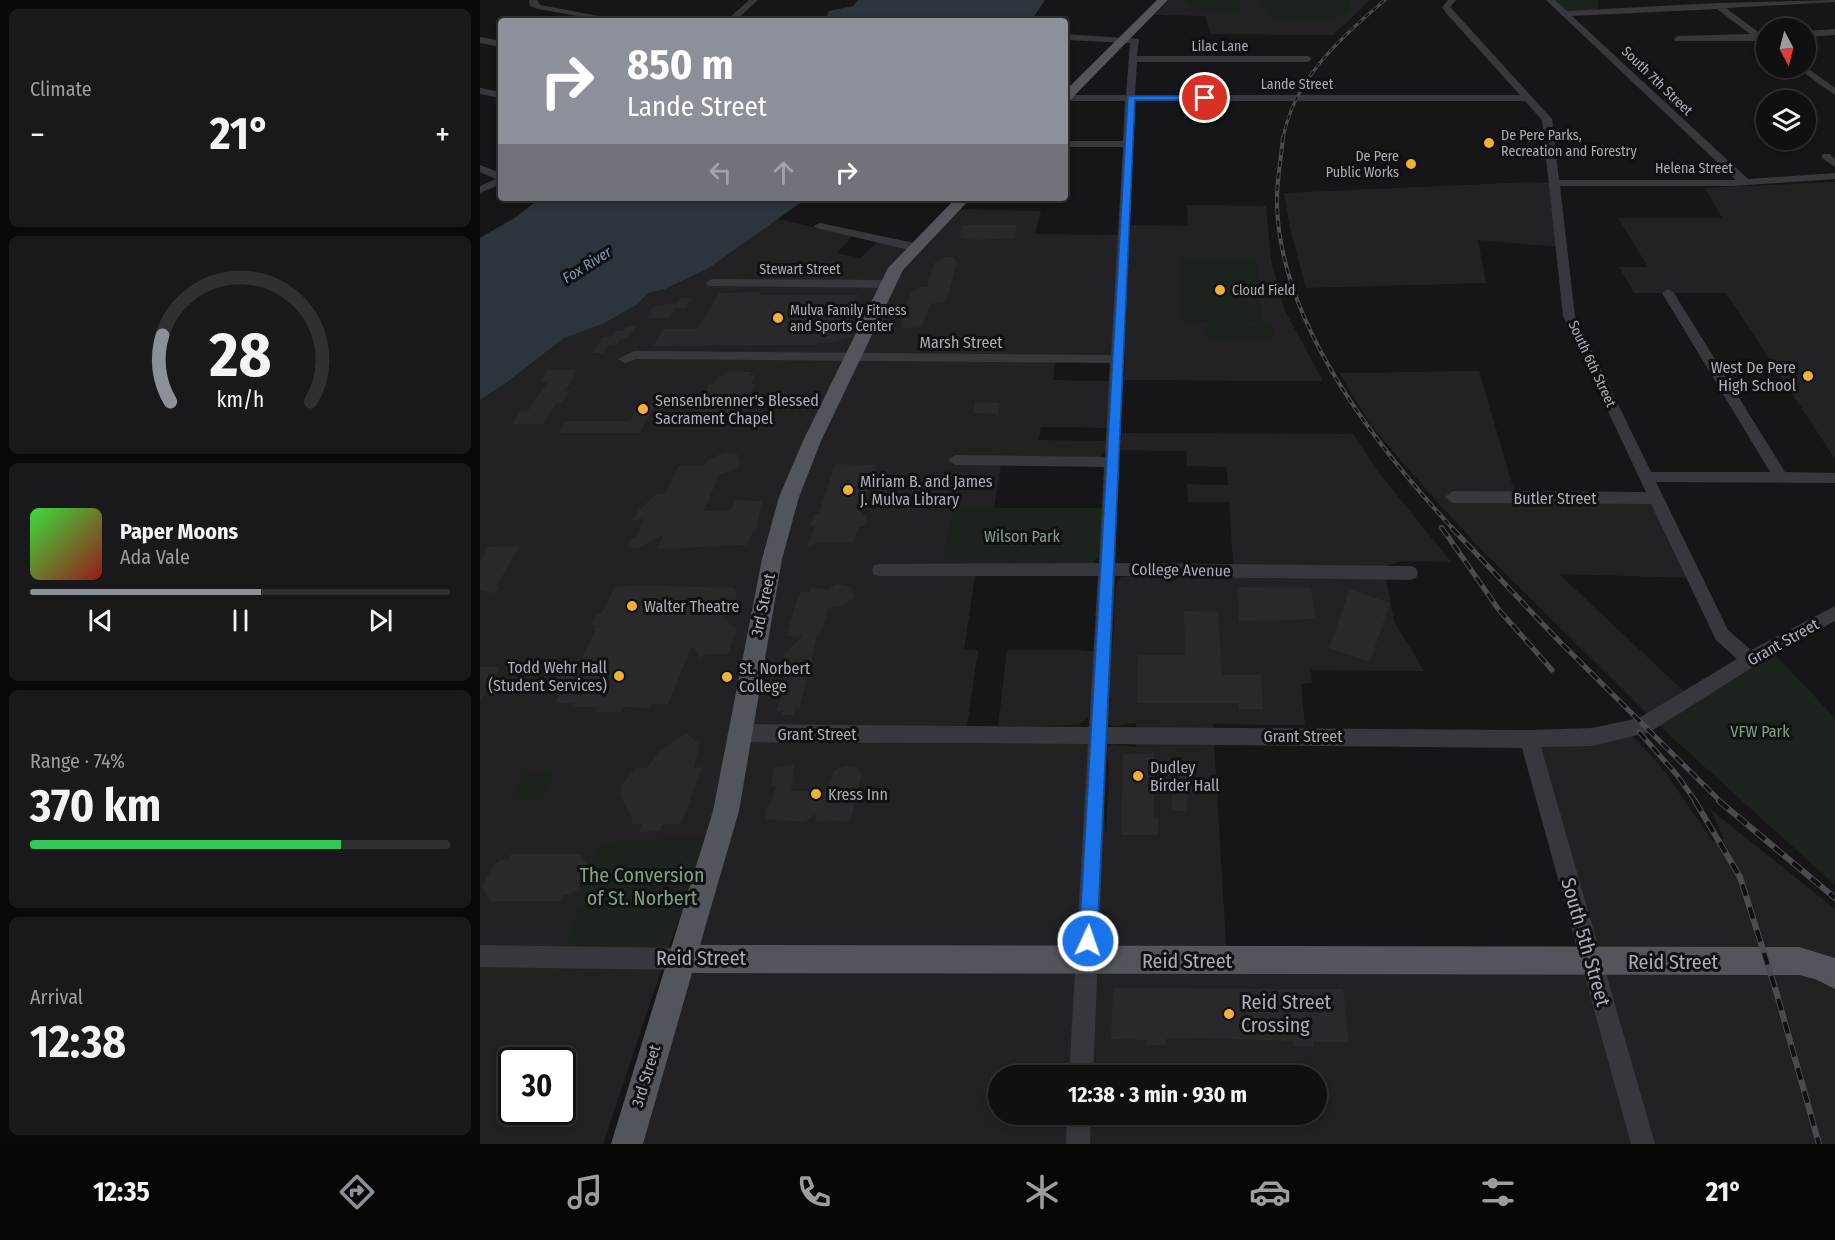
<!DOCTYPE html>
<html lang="en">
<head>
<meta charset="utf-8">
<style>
  body { margin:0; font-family:"Fira Sans Condensed",sans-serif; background:#19191b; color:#f1f3f6; height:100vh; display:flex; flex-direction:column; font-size:22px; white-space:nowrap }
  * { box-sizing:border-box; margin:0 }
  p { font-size:20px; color:#9c9d9f }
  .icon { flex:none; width:33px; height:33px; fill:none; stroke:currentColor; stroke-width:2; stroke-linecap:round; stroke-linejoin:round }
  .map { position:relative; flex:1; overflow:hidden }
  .details { display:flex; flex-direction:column; gap:9px; padding:9px; background:#09090a; width:480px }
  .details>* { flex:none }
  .banner { position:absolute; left:18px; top:18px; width:570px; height:183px; border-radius:6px; box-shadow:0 3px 9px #0003,0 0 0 2px #303032; background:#8c9099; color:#fff; overflow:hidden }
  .needle { width:39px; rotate:173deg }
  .buttons { position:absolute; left:1276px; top:18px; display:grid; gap:12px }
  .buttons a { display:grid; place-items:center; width:60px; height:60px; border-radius:50%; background:#101012; box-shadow:0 3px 9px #0003,0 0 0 2px #303032; font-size:30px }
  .speed { position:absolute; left:18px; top:1047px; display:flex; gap:12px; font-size:30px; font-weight:700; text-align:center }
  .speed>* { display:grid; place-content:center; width:78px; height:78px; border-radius:50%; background:#101012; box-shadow:0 3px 9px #0003,0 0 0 2px #303032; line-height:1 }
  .speed .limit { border:3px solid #111; border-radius:9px; background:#fff; color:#111 }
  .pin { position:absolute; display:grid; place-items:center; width:51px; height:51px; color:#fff; margin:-26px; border:3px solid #fff; border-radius:50%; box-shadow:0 2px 6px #0007 }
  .me { position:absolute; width:66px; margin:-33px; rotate:3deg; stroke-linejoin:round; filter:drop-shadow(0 0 4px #0008) }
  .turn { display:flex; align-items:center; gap:21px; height:126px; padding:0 30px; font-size:27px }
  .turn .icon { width:78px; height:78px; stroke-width:2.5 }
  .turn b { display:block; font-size:42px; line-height:51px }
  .lanes { display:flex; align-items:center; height:57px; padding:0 30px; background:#0003; justify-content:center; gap:30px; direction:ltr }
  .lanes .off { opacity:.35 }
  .big { font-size:45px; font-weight:700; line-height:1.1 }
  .details .widget { flex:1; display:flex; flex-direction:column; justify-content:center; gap:9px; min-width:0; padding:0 21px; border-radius:9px; background:#19191b }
  .details .dial { align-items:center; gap:0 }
  .dial svg { height:156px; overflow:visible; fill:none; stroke:#303032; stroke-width:7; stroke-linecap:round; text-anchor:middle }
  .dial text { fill:#f1f3f6; stroke:none }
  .song { display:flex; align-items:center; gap:18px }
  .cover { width:72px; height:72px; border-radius:9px; background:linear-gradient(135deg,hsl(120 70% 55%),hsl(0 70% 35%)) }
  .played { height:6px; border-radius:3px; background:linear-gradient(90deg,#8c9099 55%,#303032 55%) }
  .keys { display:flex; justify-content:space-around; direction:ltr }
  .heat { display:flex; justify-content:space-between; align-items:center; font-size:33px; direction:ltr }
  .charge { height:9px; border-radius:4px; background:linear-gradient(90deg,#34c759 74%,#303032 0) }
  .trip { position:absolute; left:508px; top:1065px; width:339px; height:60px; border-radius:30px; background:#101012; box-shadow:0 3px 9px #0003,0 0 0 2px #303032; font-weight:700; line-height:60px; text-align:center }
  .menu { display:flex; height:96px; justify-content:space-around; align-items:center; background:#060607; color:#9c9d9f }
  .menu .icon { width:42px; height:42px }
  .menu .on { color:#8c9099 }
  .menu b { font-size:27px; color:#f1f3f6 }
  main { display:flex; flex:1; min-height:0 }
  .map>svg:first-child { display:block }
  .built { fill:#222225; fill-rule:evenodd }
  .green { fill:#1c231d }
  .water { fill:#2c353c }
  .building { fill:#29292c }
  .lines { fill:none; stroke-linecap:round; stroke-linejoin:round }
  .minor { fill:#37383d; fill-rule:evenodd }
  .major { fill:#53555c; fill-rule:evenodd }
  .rail-far3-casing { stroke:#4a4c52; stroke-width:3 }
  .rail-far2-casing { stroke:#4a4c52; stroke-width:4 }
  .rail-far1-casing { stroke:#4a4c52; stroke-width:5 }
  .rail-casing { stroke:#4a4c52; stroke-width:6 }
  .rail-far3 { stroke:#111113; stroke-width:1.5; stroke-dasharray:5; stroke-linecap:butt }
  .rail-far2 { stroke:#111113; stroke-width:2; stroke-dasharray:6; stroke-linecap:butt }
  .rail-far1 { stroke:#111113; stroke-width:3; stroke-dasharray:10; stroke-linecap:butt }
  .rail { stroke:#111113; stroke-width:4; stroke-dasharray:12; stroke-linecap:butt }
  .route { fill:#1a73e8; stroke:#114b97; stroke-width:1.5 }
  .poi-dot { fill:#f2b134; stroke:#111113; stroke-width:2 }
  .labels { text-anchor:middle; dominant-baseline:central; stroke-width:6; stroke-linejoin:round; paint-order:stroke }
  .far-street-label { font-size:14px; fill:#a8adb8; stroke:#111113 }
  .far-poi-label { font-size:14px; fill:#a8adb8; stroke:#111113; text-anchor:start }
  .far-water-label { font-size:15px; font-style:italic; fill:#7f9bb3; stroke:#111113 }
  .street-label { font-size:16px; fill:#a8adb8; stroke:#111113 }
  .poi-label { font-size:16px; fill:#a8adb8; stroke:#111113; text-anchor:start }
  .park-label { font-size:16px; fill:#7fa381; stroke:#111113 }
  .near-park-label { font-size:20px; fill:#7fa381; stroke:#111113 }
  .near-street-label { font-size:20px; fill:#a8adb8; stroke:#111113 }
  .near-poi-label { font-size:20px; fill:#a8adb8; stroke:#111113; text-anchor:start }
</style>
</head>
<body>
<main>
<section class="details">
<div class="widget"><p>Climate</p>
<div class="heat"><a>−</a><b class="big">21°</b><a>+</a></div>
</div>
<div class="widget dial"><svg viewBox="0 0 100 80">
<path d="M14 69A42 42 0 1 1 86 69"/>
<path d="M14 69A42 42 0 0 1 10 35" stroke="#8c9099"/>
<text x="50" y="56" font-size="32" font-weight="700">28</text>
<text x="50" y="72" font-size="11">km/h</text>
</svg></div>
<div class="widget">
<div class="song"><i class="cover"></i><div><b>Paper Moons</b><p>Ada Vale</p></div></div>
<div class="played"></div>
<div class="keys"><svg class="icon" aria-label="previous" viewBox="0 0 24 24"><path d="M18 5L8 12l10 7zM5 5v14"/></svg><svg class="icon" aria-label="pause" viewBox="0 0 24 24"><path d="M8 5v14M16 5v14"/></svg><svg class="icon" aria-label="next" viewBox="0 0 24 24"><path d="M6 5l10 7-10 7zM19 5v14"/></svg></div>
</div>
<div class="widget"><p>Range · 74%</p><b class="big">370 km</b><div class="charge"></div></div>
<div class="widget"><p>Arrival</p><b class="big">12:38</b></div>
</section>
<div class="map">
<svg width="1355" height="1144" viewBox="0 0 1355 1144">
  <rect width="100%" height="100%" fill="#161618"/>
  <path class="built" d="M689 0H890L853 35 730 34 725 16 675 15Z
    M1049 182 1074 183 1081 247 998 240 1006 283 826 288 810 228 804 193Z
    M1355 182V459L1246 293H1154L1139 267H1168L1138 218H1242L1225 188Z
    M707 205 786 206 791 260 804 309 843 381 644 380 645 355H576L573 380 630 381 627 428 561 427 559 440 641 441 642 433 873 434 896 469 971 562 922 561 904 567 914 621 944 671 831 670 832 683 821 684 825 725 733 724 747 961 1111 962 1049 739 1147 730 1183 769 1233 842 1244 839 1231 810 1355 909V1144H141L231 835 192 938 123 1144H0V400L26 383 84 338 123 324 158 304 168 293 185 289 229 268 297 219 372 236 357 253 381 258 397 242 437 250 478 209 561 211 555 234 650 235 651 225 708 226ZM626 450 706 451 707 466 746 467 748 485 707 484 708 502H749L754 577H641L636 585 632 654 601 650H527L518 726 599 725 609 717 611 698H631L627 716 628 724 635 726 656 723V747L632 744 626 749 629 766 626 835 619 735 517 744 396 743 400 726H487L498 650H484L495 576 473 508H514L522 458H621ZM32 1060H82V1112H32ZM519 1076H837V1114H519Z
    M999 371 1036 497 1176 498 1214 578 1079 574 1210 697 1173 720 993 541 928 469 891 425 859 373Z"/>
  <path class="green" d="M704 0H760V12C742 14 717 15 704 0Z
    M778 0H869L871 7C858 26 809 18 789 17Z
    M1070 0H1118V12L1084 14Z
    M701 258H776L783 323 701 322Z
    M792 325 794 337 726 339 725 326Z
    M473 508H623L619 557 612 564 462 565Z
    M1290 649 1355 718V885L1173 720Z
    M45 773H75L62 800 32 799Z
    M228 837 194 932 185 941 177 945 88 946 97 909 110 901 115 888 102 887 118 846 137 841Z"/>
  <path class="water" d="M378 0H565L551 21H344L349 11 373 6Z
    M60 198H327L229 268 185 289 168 293 158 304 123 324 84 338 26 383 0 400V238L36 217Z"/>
  <path class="building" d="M483 225H537L535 238 495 240 479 238Z
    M466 257H474L477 263 466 302 450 304 442 327 423 329 421 322 431 291H436L438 287H447L454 263Z
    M280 292 279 295H379L364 332H374L372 337 353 342 338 343 337 345 173 346 183 329H217L239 293Z
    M200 298H212L206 308H195L189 318H166L173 307 197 302Z
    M146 326H156L148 338H141L136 346 128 345 124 353H112L123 337H130L135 331H143Z
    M68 370H98L85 391H90L82 403H77L63 424H32L40 412H47L57 397 68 381 61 382Z
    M244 372H272L270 375H275L271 384H275L265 411H260L257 421H252L251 424 221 425 222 421 217 422 221 411 218 412 229 384H234L238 376H243Z
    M495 402 520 403 518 414 493 413Z
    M159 405H175L160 433H78L85 421H150Z
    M245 452 257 454 260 463 253 470 239 475 224 511 251 510 255 501 259 500 282 501 276 531 271 535 267 545 177 549 183 535 157 549 148 548 149 541 157 536 164 519 153 520 158 511 176 494H185L198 466 225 465 228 460Z
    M355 464 397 465 381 515H387L384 526H379L373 542 336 543 326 549 335 526H330L334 514H339Z
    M40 546 17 585 20 590 14 593 0 591V561L9 547Z
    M356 584 371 587 375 597 362 606 348 608 340 636H337L320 708H316L314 715H302L303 711H297L307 671H302L305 653 323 636H307L317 599 321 592H329L332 587 347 590Z
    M158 585 253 588 257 592 255 600 261 608 243 618 257 629 248 654H226L220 658 212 646 188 704H170L168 708 143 707 141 712H115L117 707H92L94 703H75L82 688 71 689 79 673H90L97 659H101L116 630H114L116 625H111L116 614H121L135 587Z
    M757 587 831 588 836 619 759 621Z
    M872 590 910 603 890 662 849 648 869 591Z
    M704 611 738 612 742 675H781L783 709H759V703H657L658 655H705Z
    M0 667H19L11 689H7L0 702Z
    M206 733 219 744 214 768 222 767 201 824H182L180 831 159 832 162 824H151L153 819 140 796 141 786 156 768H167L179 751Z
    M643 754H674V819H678V835H641Z
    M315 764 311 791H346L354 771 364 766H374L382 773 371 818 366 822 348 820 337 822 335 814 325 822 285 819 286 808 291 802 296 785 291 786 294 767Z
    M710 764 712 792H708L707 798V811H692L690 765Z
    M31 854H101L108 866 98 889 89 895H84L81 901H10L2 887 13 866 20 860H28Z
    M633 988 863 989 869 1042H833V1047L813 1046V1041L721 1038 686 1039V1045H667V1040L631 1039Z"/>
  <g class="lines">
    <path class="minor" d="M49 0H57L60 5 145 21H126L58 9 50 6Z
      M269 0H278L255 21H246Z
      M968 0H976L970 7 972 9 1072 119 1079 180H1256L1066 0H1075L1087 11 1237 3 1355 0V2L1246 8 1281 34 1287 33V39L1281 41H1195L1194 39 1198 36 1270 34 1237 9 1092 16 1268 179 1355 173V179L1253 186H1080L1095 316 1171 472H1290L1182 293 1188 289 1194 293 1305 472 1355 473V483L1176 482 1248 630 1271 650 1355 606V621L1276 665 1170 732 1112 746 1061 747 1175 1144H1151L1042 748 627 744 613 1076H589L608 744 260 742 253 739 251 733 253 727 260 724 609 727 618 576H400L394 575 392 570 394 565 400 564 619 563 624 467 475 465 468 460 475 455 625 457 630 363 156 359 145 363 138 359 154 351 631 355 643 147H585V141H643L645 101H585V95H646L650 43 585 40V34L659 39 657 56H828L832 59 828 62H657L655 95H1040L966 13 962 7ZM655 101H1045L1062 120 1083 316 1166 492 973 491 965 497 973 503 1171 504 1236 640 1257 659 1159 718 1112 728 1049 730 628 727 635 576 930 580 936 578 938 573 936 568 930 566 635 563Z
      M1355 29V35L1326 37V31Z
      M0 37 21 41V47L0 43Z
      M1326 67 1355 88V95L1317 68Z
      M0 88 21 92V98L0 94Z
      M1342 154H1350L1355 159V167L1342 158Z
      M0 165 21 173V184L0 193V186L16 179 0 172Z
      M340 223 434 243 440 247 434 251 336 228 334 226Z
      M232 279 408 280 414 284 408 288 228 286 226 283Z
      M0 945 202 948 210 951 213 959 210 967 202 970 0 967Z
      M587 1114H611L610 1144H586Z"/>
    <path class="major" d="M677 0H688L589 101 585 102V91Z
      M476 198H491L423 270 341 441 319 497 302 559 259 811 220 945 1319 947 1355 958V989L1335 979 1319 975 212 973 163 1144H131L233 811 282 559 299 497 323 441 408 268Z"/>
    <g class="rail-far3-casing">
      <path id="rail-far3" d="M803 139C813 80 861 37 905 0"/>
    </g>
    <g class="rail-far2-casing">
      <path id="rail-far2" d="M803 137C801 160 796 184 797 206 801 325 896 446 974 530
        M961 527 963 530"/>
    </g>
    <g class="rail-far1-casing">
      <path id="rail-far1" d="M962 528 1019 610 1072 670
        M972 528 1077 639 1241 802
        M1159 732 1197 775 1216 802"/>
    </g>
    <g class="rail-casing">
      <path id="rail" d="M1215 801 1260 877 1296 991 1339 1144
        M1239 801 1355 898"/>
    </g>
    <use href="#rail-far3" class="rail-far3"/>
    <use href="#rail-far2" class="rail-far2"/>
    <use href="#rail-far1" class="rail-far1"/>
    <use href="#rail" class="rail"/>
  </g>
  <path class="route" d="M648 96H725L729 98 725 100H655L617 941 615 948 608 950 602 948 599 941Z"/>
  <g class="poi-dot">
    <circle cx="1009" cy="143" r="6"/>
    <circle cx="931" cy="164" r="6"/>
    <circle cx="740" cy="290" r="6"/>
    <circle cx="298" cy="318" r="6"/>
    <circle cx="1328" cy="376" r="6"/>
    <circle cx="163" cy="409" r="6"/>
    <circle cx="368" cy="490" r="6"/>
    <circle cx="152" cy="606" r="6"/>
    <circle cx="139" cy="676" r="6"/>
    <circle cx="247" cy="677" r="6"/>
    <circle cx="658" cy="776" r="6"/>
    <circle cx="336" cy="794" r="6"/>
    <circle cx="749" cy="1014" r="6"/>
  </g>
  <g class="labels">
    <g class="far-street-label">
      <text x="740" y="46">Lilac Lane</text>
      <text transform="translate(1177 81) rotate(44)">South 7th Street</text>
      <text x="817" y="84">Lande Street</text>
      <text x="1214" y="168">Helena Street</text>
      <text x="320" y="269">Stewart Street</text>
      <text transform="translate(1112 364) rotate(65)">South 6th Street</text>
    </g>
    <g class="far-poi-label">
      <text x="1021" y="135">De Pere Parks,<tspan x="1021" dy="16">Recreation and Forestry</tspan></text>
      <text x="919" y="156" text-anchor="end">De Pere<tspan x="919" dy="16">Public Works</tspan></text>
      <text x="752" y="290">Cloud Field</text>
      <text x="310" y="310">Mulva Family Fitness<tspan x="310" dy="16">and Sports Center</tspan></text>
    </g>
    <g class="far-water-label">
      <text transform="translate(107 265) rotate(-32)">Fox River</text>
    </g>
    <g class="street-label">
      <text x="481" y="342">Marsh Street</text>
      <text x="1075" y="498">Butler Street</text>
      <text transform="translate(701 570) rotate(1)">College Avenue</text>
      <text transform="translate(283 605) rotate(-78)">3rd Street</text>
      <text transform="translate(1303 642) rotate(-29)">Grant Street</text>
      <text x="337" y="734">Grant Street</text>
      <text x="823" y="736">Grant Street</text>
      <text transform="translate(166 1076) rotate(-73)">3rd Street</text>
    </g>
    <g class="poi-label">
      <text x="1316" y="367" text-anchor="end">West De Pere<tspan x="1316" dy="18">High School</tspan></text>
      <text x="175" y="400">Sensenbrenner's Blessed<tspan x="175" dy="18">Sacrament Chapel</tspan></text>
      <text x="380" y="481">Miriam B. and James<tspan x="380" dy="18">J. Mulva Library</tspan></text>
      <text x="164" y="606">Walter Theatre</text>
      <text x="127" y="667" text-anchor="end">Todd Wehr Hall<tspan x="127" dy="18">(Student Services)</tspan></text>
      <text x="259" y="668">St. Norbert<tspan x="259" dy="18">College</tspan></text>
      <text x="670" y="767">Dudley<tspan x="670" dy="18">Birder Hall</tspan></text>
      <text x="348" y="794">Kress Inn</text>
    </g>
    <g class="park-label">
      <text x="542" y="536">Wilson Park</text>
      <text x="1280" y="731">VFW Park</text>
    </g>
    <g class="near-park-label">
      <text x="162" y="875">The Conversion<tspan x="162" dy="23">of St. Norbert</tspan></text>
    </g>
    <g class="near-street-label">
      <text transform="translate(1106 942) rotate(74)">South 5th Street</text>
      <text x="221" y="958">Reid Street</text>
      <text x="707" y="961">Reid Street</text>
      <text x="1193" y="962">Reid Street</text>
    </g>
    <g class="near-poi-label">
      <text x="761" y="1002">Reid Street<tspan x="761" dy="23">Crossing</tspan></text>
    </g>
  </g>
</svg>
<div class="buttons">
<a><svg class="needle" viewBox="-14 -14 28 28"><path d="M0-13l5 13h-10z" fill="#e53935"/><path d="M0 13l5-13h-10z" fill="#9c9d9f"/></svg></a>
<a><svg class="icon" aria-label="layers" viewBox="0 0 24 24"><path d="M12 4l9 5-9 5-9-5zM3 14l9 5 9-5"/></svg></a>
</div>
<div class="speed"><div class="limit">30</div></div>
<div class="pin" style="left:725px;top:98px;background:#d93025"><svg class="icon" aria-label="arrive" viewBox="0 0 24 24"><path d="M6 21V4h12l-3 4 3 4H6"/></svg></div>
<svg class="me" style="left:608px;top:941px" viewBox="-20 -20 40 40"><circle r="17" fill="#1a73e8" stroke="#fff" stroke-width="3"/><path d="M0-11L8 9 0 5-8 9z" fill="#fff"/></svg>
<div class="trip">12:38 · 3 min · 930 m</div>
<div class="banner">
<div class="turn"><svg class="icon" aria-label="right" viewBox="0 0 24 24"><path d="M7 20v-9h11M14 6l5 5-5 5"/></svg><div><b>850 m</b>Lande Street</div></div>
<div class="lanes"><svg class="icon off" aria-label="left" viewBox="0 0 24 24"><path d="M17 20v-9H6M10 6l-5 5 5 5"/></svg><svg class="icon off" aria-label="ahead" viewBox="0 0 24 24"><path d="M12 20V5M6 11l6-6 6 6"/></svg><svg class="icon" aria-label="right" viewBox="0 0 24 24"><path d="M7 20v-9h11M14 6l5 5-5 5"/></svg></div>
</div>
</div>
</main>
<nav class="menu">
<b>12:35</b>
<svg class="icon on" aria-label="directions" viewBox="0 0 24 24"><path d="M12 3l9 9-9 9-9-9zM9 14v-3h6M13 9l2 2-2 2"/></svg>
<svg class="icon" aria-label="music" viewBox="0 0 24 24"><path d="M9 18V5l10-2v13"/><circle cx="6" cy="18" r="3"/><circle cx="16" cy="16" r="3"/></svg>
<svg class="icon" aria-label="phone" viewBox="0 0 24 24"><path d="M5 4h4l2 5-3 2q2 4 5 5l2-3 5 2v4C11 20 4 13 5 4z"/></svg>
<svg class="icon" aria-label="climate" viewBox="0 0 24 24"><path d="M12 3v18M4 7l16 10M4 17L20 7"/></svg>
<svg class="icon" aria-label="car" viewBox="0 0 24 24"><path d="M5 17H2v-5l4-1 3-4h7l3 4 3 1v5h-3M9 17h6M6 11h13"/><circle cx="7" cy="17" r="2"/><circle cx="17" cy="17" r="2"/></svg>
<svg class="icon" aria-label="filters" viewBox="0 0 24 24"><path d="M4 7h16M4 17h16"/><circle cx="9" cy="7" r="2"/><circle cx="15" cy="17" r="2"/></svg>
<b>21°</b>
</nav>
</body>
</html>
